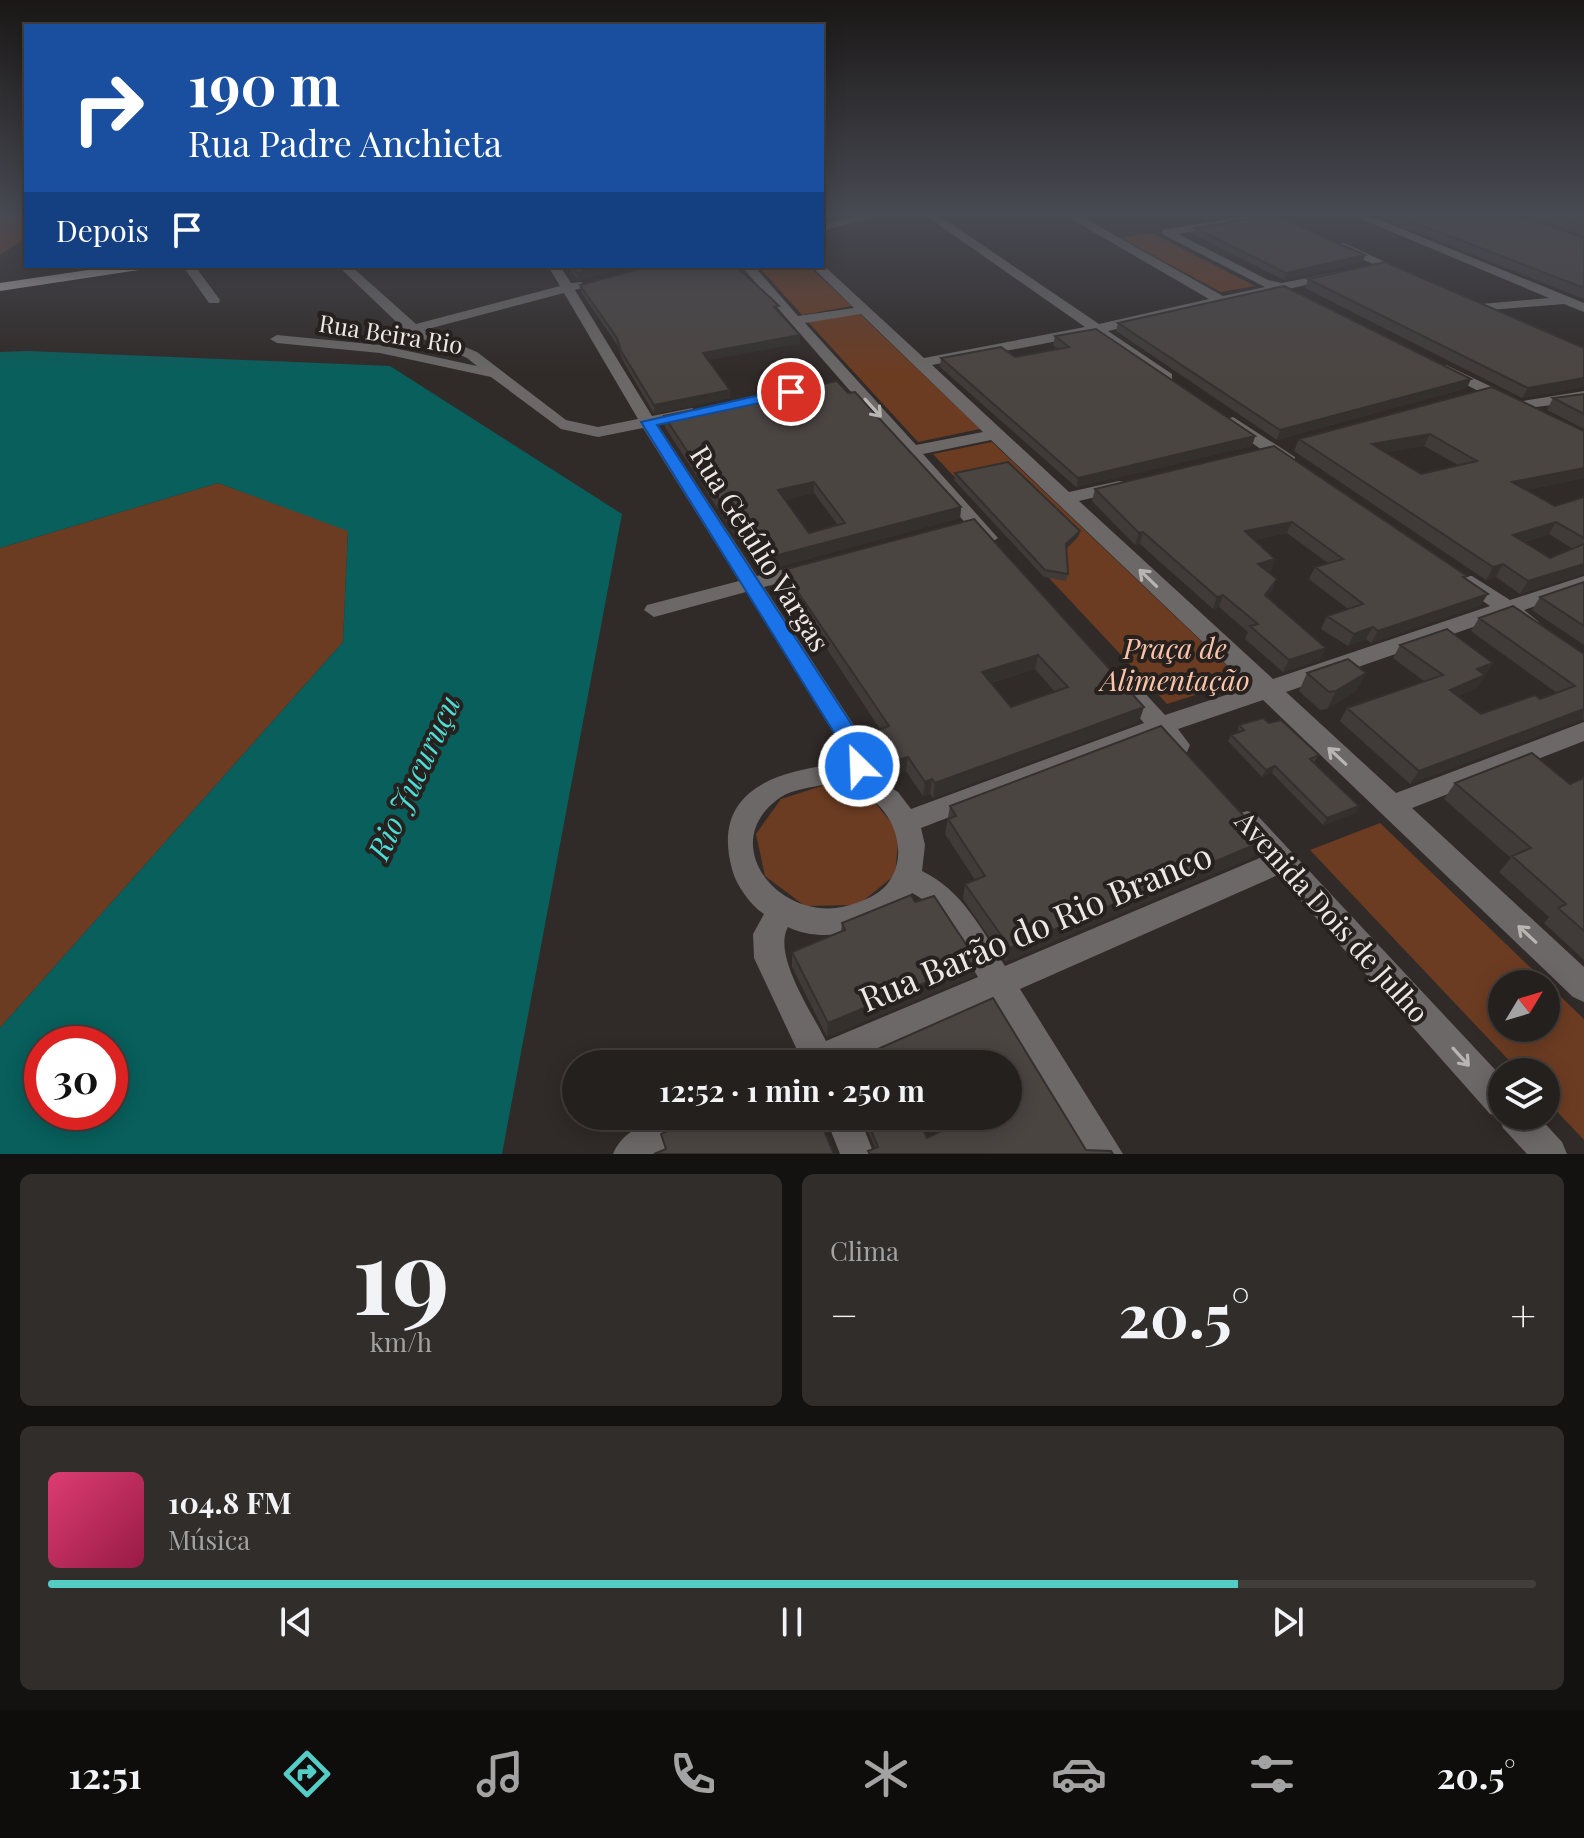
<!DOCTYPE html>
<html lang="pt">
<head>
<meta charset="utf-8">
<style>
  body { margin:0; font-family:"Playfair Display",serif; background:#302d2b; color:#f1f3f6; height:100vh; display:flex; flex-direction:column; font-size:30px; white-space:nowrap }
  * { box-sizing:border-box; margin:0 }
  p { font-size:26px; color:#a3a3a4 }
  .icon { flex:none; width:44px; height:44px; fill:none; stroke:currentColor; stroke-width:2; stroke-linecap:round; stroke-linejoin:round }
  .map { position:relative; height:1154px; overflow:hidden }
  .side { display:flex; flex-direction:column; gap:20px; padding:20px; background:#141210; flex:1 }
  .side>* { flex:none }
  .guide { position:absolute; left:24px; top:24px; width:800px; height:244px; border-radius:0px; box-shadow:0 4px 20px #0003,0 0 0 2px #413e3c; background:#1a4fa0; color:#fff; overflow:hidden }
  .needle { width:52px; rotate:52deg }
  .tools { position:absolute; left:1488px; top:970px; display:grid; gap:16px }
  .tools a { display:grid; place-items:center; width:72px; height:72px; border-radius:50%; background:#24201e; box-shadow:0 4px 20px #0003,0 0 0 2px #413e3c; font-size:40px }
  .speed { position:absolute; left:24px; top:1026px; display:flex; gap:16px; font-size:40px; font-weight:700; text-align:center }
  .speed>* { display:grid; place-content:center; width:104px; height:104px; border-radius:50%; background:#24201e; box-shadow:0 4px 20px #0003,0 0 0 2px #413e3c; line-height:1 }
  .speed .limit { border:12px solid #d22; background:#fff; color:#111 }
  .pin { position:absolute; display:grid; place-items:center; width:68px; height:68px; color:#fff; margin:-34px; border:4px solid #fff; border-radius:50%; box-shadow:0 2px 8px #0007 }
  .me { position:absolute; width:88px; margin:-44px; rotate:336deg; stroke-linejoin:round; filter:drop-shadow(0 0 6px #0008) }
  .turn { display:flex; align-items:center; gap:28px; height:168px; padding:0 32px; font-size:36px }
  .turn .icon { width:104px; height:104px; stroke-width:2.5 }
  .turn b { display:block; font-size:56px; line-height:68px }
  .then { display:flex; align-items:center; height:76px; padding:0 32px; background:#0003; gap:16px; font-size:30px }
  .big { font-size:60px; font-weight:700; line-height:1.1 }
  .side .tile { flex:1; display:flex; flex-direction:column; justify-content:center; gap:12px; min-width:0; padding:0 28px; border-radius:12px; background:#302d2b }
  .side .dial { align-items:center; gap:0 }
  .dial b { font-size:104px; line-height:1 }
  .song { display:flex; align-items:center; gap:24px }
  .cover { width:96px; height:96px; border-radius:12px; background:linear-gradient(135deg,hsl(340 70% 55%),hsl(340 70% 35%)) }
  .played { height:8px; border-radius:4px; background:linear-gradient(90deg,#54cdc7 80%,#413e3c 80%) }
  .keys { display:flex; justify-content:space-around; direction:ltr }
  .heat { display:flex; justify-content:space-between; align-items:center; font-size:44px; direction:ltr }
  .side .tiles { flex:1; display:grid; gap:20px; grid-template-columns:1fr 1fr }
  .tile:last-child { grid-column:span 2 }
  .trip { position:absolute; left:562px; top:1050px; width:460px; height:80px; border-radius:40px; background:#24201e; box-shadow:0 4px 20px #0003,0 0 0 2px #413e3c; font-weight:700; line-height:80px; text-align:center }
  .tabs { display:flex; height:128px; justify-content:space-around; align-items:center; background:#0e0d0c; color:#a3a3a4 }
  .tabs .icon { width:56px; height:56px }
  .tabs .on { color:#54cdc7 }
  .tabs b { font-size:36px; color:#f1f3f6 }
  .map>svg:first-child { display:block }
  .green { fill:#6c3c22; fill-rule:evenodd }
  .water { fill:#085f5c; fill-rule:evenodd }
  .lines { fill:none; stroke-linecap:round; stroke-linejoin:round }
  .minor { fill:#6b6867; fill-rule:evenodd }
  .major { fill:#aaa4a1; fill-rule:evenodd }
  .wall { fill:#403b39; fill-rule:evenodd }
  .shaded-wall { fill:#34302e }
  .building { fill:#4b4542; stroke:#34302e; stroke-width:2; fill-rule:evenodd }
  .oneway { stroke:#b8b5b3 }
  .route { fill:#1a73e8; stroke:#114b97; stroke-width:2 }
  .labels { text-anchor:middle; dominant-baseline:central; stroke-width:8; stroke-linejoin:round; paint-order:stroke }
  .far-street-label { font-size:24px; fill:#ece8e6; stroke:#26211e }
  .street-label { font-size:28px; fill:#ece8e6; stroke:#26211e }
  .park-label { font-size:28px; font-style:italic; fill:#fcc5aa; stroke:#26211e }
  .water-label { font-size:30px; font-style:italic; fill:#4cded7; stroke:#26211e }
  .near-street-label { font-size:34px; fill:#ece8e6; stroke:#26211e }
</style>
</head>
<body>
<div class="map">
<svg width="1584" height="1154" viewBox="0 0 1584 1154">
  <rect width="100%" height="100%" fill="#302a28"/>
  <path class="green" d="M0 213H26V238L0 255Z
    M1152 233 1255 286 1221 292 1121 238Z
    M758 266H808L852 306 802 315Z
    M860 314 980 429 918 442 808 322Z
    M992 442 1242 680 1167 704 933 454Z
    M218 483 348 530 343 642 0 1028V548Z
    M825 785 871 798 899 832 895 875 858 905 805 906 765 876 756 834 781 799Z
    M1380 823 1584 1019V1140L1546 1100V1072H1520L1310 850ZM1546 984V1028H1502V984Z"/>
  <path class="water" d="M28 351 390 366 622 514 502 1154H0V1028L343 642 348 531 218 483 0 548V352ZM42 1044H110V1112H42Z"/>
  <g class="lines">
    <path class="minor" d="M869 213H889L822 231V225Z
      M922 213H935L1099 324 1209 299 1061 213H1075L1223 296 1265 287 1162 234V230L1249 216 1253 217V221L1178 234 1268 280 1282 283 1336 272V278L1108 331 1172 374V380L1167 381 1094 334 932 365 1069 492 1119 481 1125 482 1128 486 1125 490 1079 501 1273 679 1490 606 1458 584 1455 580 1458 576H1472L1510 600 1584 576V589L1524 610 1539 622 1535 627H1521L1505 616 1286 692 1396 793 1584 722V741L1412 808 1584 967V1002L1573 997 1263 700 1178 729 1190 745 1187 752C1172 756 1166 748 1157 737L921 828 925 845 922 871C963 891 981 929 1005 966L1262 857 1234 822 1238 814 1247 811 1256 814 1502 1077V1116H1538L1562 1142 1567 1154H1527L1503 1128 1499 1117 1490 1114 1278 875 1020 989 1123 1154H1086L992 1001 849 1064H795L799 1054 754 958 753 934 764 914C751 906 736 885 732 869 717 814 744 784 797 771 815 767 828 764 846 767L847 755 746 592 654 617 644 610 647 605 739 581 643 428 598 437 561 429 491 377 380 353 277 343 270 339 277 335 380 345 477 366 467 358 407 332 338 266H351L416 324 560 286 548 266H560L571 283 582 282V288L575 290 652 416 692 408 700 413 698 416 658 425 757 576 809 563 819 569 816 573 764 587 868 747 871 766 868 774 898 792 911 809 1144 723 1113 688 1110 682 1113 676H1129L1165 715 1250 687 991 440 923 454 998 538 989 544 982 542 741 266H754L798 316 854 308 811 266 822 264 924 358 1085 327ZM564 293 638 419 598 427 566 420 477 352 424 330ZM861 314 983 432 916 445 805 323ZM828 784C838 786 848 787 858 791 889 804 909 845 892 877 885 890 873 897 859 902 785 933 711 844 781 797 793 789 814 787 828 784ZM912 893C944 909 960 948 978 977L826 1041C813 1014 772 955 788 927 825 946 891 930 912 893Z
      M1347 213H1363L1584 303V312L1564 304 1476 311 1474 308 1481 304 1549 298Z
      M1336 243H1344L1411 274 1401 277 1336 247Z
      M183 266H195L220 300 219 303H209Z
      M1446 365 1515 398 1517 402 1584 391V401L1497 412V406L1504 404 1441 372 1439 369Z
      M1233 417 1295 457V465H1283L1227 425V419Z
      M662 1116H717L712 1128 658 1154H613C622 1132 641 1126 662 1116Z
      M825 1116H859L874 1154H840Z"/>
    <path class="major" d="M115 266H145L139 270 0 291V283Z"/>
  </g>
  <path class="wall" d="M1195 214H1254L1209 220Z
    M1371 214H1514L1584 238V299Z
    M1523 214H1584V236Z
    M1195 228 1365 255 1362 262 1284 280 1193 234Z
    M568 266H633L578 280Z
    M746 269V276L779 312 800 343 708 360 730 390V398L654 414 622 359 618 346 581 292 580 285Z
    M1308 279 1584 348V387L1522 398 1305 288Z
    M1118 323 1467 388 1277 440 1116 331Z
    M1055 336 1255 436 1252 446 1076 487 940 367 941 358 1015 357 1059 349 1053 345Z
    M1492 387 1584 431V478L1526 490 1555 506 1584 497V574L1520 594 1496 577 1486 580 1294 451 1299 439ZM1424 446 1458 465 1421 474 1386 452ZM1549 534 1573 549 1550 558 1524 542Z
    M848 393 961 507 960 518 763 571 754 556 749 557 665 427 664 416ZM814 493 838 525 809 533 785 500Z
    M1584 394V429L1547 410 1553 398Z
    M1274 446 1467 576 1465 579 1480 606 1371 643 1366 639 1348 646 1321 629 1327 616 1348 609 1309 579 1315 567 1328 563 1287 533 1255 540 1275 559 1271 571 1268 572 1272 591 1267 598 1320 660 1283 672 1245 639 1248 632 1219 607 1213 609 1140 544 1135 545 1092 501 1095 489Z
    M955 473 1080 531 1078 537 1066 549 1068 574 1066 581 1044 577 954 480Z
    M974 519 1139 722 933 798 930 794 923 796 906 771 889 777 871 746 872 732 880 729 784 584 783 570ZM1035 669 1055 692 1011 707 991 683Z
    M1584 582V645L1532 610 1540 597Z
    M1479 618 1584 654V720L1583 719 1410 784 1340 721 1347 708 1424 681 1393 658 1400 645 1493 663 1477 688 1458 696 1481 714 1540 699 1557 693 1471 631Z
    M1307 673H1366L1356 691 1327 709 1320 710 1299 691Z
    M1269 723 1319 755 1314 762 1359 806 1355 813 1323 825 1272 773 1262 777 1228 741 1231 735 1237 733 1239 725Z
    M1584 778V960L1544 923 1549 917 1499 872 1511 858 1444 799 1455 783 1570 784Z
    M950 806 1258 855 1006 962 963 899 965 884 975 880 945 834Z
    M915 902 977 961 974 976 827 1037 792 967V952L841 932 842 923Z
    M993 998 1086 1150 1113 1154H868V1151L875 1148 862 1116H916L927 1138 968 1118 967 1116H1008V1064L851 1061Z"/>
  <path class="shaded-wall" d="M836 214H857L822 224V218Z
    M1226 214H1254L1209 220 1211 216Z
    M1365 255 1362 262 1284 280 1286 273Z
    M604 266H633L578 280 577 273Z
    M800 335V343L704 361 703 353Z
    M1584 378V387L1522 398 1528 388Z
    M1471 379 1467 388 1277 440 1280 430Z
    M730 390V398L654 414V405Z
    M1430 434 1424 446 1367 456 1372 444Z
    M1255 436 1252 446 1076 487 1078 478Z
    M1584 468V478L1506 494 1512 482Z
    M814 482V493L778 502V490Z
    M961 507 960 518 763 571V559Z
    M1292 522 1287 533 1241 543 1245 531Z
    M1556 522 1549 534 1506 547 1513 535Z
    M1080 531 1078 537 1064 551 1066 544Z
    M1143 532 1140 544 1135 545 1139 533Z
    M753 544 754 556 749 557V545Z
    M1275 559 1271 571 1253 576 1258 564Z
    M1503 564 1496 577 1486 580 1493 567Z
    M1584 564V574L1520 594 1528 581Z
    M1277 579 1272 591 1260 608 1265 595Z
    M1488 594 1480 606 1371 643 1378 631Z
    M1223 595 1219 607 1213 609 1217 597Z
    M1373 627 1366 639 1348 646 1354 634Z
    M1326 648 1320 660 1283 672 1289 660Z
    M1038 655 1035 669 979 686 982 672Z
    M1493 663 1477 688 1442 704 1450 690 1477 669Z
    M1366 673 1356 691 1327 709 1336 691Z
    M1144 707 1139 722 933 798 935 783Z
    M1584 709 1583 719 1410 784 1419 771Z
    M908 757 906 771 889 777 891 762Z
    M1275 766 1272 773 1262 777 1266 770Z
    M932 779 930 794 923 796 925 782Z
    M1359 806 1355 813 1323 825 1327 818Z
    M1266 840 1258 855 1006 962 1010 948Z
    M977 961 974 976 827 1037 828 1023Z"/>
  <path class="building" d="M822 214H836L822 218Z
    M1206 214H1226L1211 216Z
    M1393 214H1514L1584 238V288Z
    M1548 214H1584V226Z
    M1274 215 1365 255 1286 273 1195 228Z
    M1385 262 1584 348V378L1528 388 1308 279Z
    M572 266H604L577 273Z
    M650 266H744L746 269 740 270 775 302 779 306 774 307 800 335 703 353 730 390 654 405 621 351 617 338 580 285Z
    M1284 286 1471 379 1280 430 1118 323Z
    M1096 329 1255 436 1078 478 941 358 1001 347 1015 357 1069 347 1055 336Z
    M837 381 848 393 855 392 961 507 763 559 753 544 749 545 664 416ZM814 482 845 523 809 533 778 490Z
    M1492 387 1584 431V468L1512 482 1555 506 1584 497V538L1556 522 1513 535 1550 558 1584 544V564L1528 581 1503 564 1493 567 1299 439ZM1430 434 1477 461 1421 474 1372 444Z
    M1584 394V414L1553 398Z
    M1274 446 1467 576 1463 577 1488 594 1378 631 1373 627 1354 634 1327 616 1363 604 1315 567 1343 559 1292 522 1245 531 1275 559 1258 564 1277 579 1265 595 1326 648 1289 660 1250 626 1258 624 1223 595 1217 597 1143 532 1139 533 1095 489Z
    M1008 462 1080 531 1066 544 1068 574 1045 570 955 473Z
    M974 519 1144 707 935 783 932 779 925 782 908 757 891 762 872 732 889 726 783 570ZM1038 655 1068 687 1011 707 982 672Z
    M1584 582V626L1540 597Z
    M1513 606 1584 654V709L1419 771 1347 708 1443 675 1400 645 1447 629 1493 663 1477 669 1485 675 1450 690 1481 714 1535 695 1540 699 1575 686 1479 618Z
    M1348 659 1366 673 1336 691 1329 692 1307 673Z
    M1263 718 1269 723 1281 720 1319 755 1310 759 1359 806 1327 818 1275 766 1266 770 1231 735 1244 730 1239 725Z
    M1161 726 1266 840 1010 948 965 884 985 876 948 819 956 816 950 806Z
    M1532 753 1570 784 1584 778V931L1558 908 1566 904 1512 856 1531 848 1455 783Z
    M911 895 915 902 934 896 977 961 828 1023 792 952 845 930 842 923Z
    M993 998 1086 1150 1111 1151 1113 1154H870L868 1151 878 1147 865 1116H916L927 1138 972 1116H1008V1064H836L851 1061Z
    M794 1057 797 1064H777Z
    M700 1116H818L834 1154H654L666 1149 661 1134Z"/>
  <defs><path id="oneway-shaft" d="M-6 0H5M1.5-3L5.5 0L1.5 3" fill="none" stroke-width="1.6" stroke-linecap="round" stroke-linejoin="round" transform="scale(2)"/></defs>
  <g class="oneway">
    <use href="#oneway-shaft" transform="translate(873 408) rotate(48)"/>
    <use href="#oneway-shaft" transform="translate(1148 578) rotate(-136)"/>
    <use href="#oneway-shaft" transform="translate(1337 756) rotate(-137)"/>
    <use href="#oneway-shaft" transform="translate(1527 934) rotate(-137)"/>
    <use href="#oneway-shaft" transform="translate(1461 1057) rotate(48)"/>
  </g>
  <linearGradient id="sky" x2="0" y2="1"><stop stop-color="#1a1716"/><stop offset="0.57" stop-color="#484a53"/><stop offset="1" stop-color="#484a53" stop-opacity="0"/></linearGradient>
  <rect width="1584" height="375" fill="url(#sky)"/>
  <path class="route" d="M791 388 798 392 796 395 657 425 867 748 871 766 867 772H851L848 755 641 422Z"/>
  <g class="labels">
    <g class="far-street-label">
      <text transform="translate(391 333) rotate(9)">Rua Beira Rio</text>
    </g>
    <g class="street-label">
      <text transform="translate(761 548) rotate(58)">Rua Getúlio Vargas</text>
      <text transform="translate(1333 916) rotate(48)">Avenida Dois de Julho</text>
    </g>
    <g class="park-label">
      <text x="1175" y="647">Praça de<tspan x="1175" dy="32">Alimentação</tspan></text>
    </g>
    <g class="water-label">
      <text transform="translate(413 777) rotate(-65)">Rio Jucuruçu</text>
    </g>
    <g class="near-street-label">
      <text transform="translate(1035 926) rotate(-23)">Rua Barão do Rio Branco</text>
    </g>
  </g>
</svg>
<div class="tools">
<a><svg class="needle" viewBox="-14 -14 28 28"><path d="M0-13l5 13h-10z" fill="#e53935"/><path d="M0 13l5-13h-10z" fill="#a3a3a4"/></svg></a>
<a><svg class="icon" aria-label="layers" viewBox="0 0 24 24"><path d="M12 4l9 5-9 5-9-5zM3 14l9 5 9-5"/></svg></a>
</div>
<div class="speed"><div class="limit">30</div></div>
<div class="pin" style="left:791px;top:392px;background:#d93025"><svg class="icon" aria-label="arrive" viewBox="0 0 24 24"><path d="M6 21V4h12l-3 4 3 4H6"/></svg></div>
<svg class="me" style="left:859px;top:766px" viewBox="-20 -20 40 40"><circle r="17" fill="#1a73e8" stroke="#fff" stroke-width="3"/><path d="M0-11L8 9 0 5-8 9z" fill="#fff"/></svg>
<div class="trip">12:52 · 1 min · 250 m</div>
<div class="guide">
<div class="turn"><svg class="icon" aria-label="right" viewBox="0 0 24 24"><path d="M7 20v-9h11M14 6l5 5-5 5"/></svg><div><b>190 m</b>Rua Padre Anchieta</div></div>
<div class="then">Depois<svg class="icon" aria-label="arrive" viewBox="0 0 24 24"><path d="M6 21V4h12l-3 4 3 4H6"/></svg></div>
</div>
</div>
<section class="side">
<div class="tiles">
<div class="tile dial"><b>19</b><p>km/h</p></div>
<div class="tile"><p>Clima</p>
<div class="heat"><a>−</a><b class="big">20.5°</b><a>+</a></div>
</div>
<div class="tile">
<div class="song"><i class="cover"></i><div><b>104.8 FM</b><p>Música</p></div></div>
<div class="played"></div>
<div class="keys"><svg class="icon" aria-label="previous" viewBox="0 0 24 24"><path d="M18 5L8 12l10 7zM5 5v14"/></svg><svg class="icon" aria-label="pause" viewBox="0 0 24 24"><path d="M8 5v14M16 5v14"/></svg><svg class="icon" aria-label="next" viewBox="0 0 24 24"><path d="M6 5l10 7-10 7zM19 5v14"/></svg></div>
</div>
</div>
</section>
<nav class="tabs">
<b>12:51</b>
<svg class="icon on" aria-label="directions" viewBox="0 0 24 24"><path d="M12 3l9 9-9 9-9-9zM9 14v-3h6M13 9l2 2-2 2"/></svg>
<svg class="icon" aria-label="music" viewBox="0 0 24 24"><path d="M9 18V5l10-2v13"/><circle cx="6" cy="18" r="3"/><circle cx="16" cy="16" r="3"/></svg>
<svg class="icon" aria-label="phone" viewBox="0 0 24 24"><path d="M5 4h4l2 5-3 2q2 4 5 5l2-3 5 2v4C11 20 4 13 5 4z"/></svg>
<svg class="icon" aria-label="climate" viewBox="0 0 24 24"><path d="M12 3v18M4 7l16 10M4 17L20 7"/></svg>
<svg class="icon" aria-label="car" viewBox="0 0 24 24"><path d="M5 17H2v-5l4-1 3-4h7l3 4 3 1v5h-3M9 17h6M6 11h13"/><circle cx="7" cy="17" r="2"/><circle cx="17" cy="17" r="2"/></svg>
<svg class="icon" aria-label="filters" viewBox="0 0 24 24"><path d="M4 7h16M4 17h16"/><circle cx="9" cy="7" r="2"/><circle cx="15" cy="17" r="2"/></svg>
<b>20.5°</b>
</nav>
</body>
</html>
